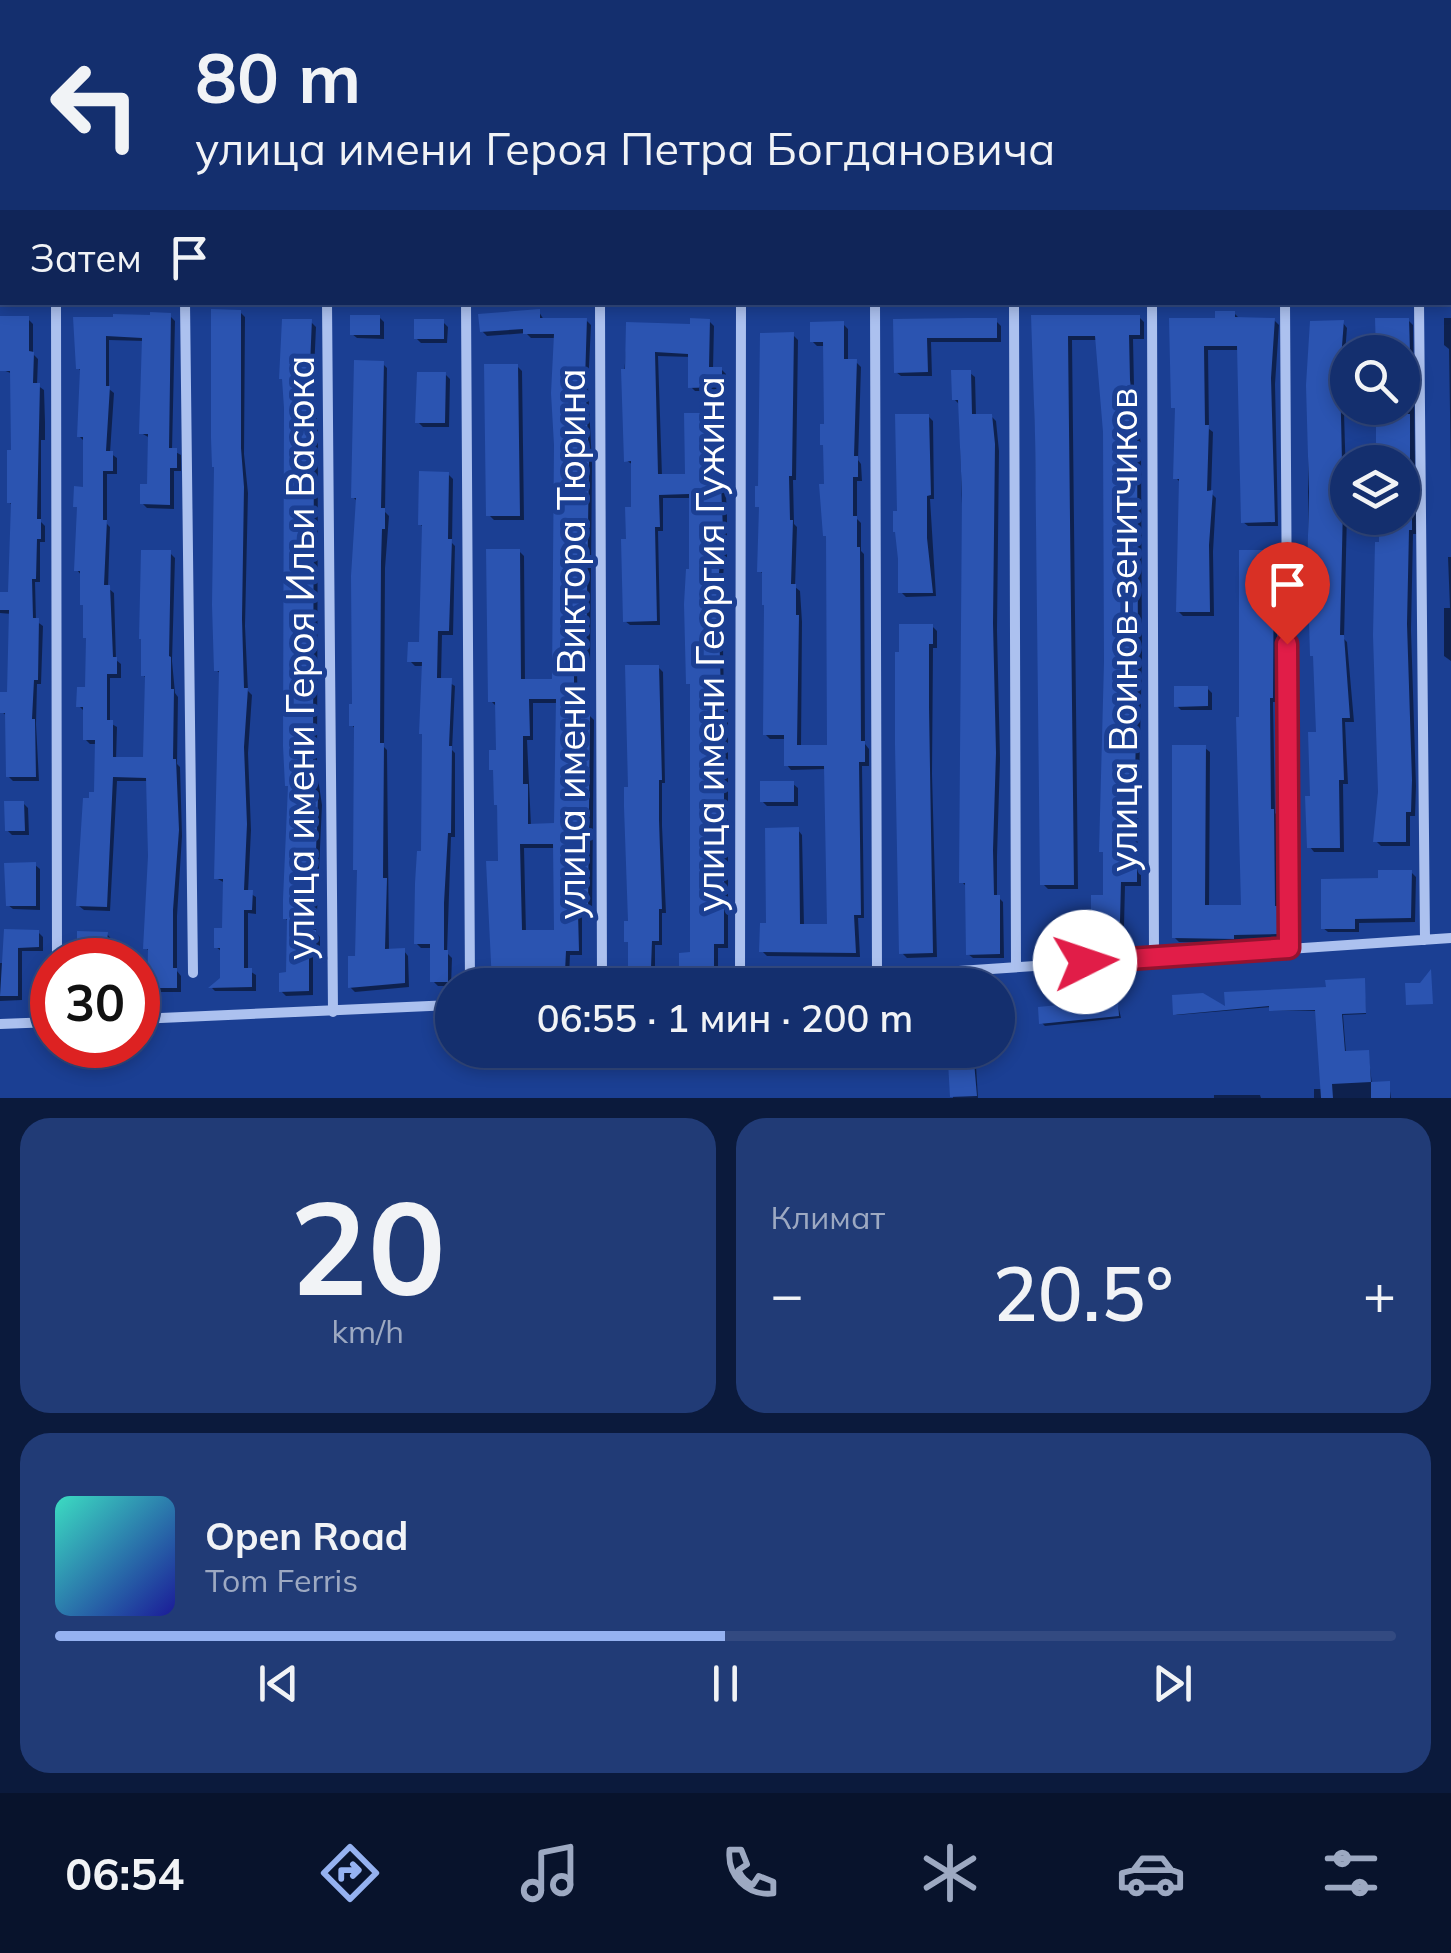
<!DOCTYPE html>
<html lang="ru">
<head>
<meta charset="utf-8">
<style>
  body { margin:0; font-family:Mulish,sans-serif; background:#213b76; color:#f1f3f6; height:100vh; display:flex; flex-direction:column; font-size:38px; white-space:nowrap }
  * { box-sizing:border-box; margin:0 }
  p { font-size:32px; color:#9da9c2 }
  .icon { flex:none; width:55px; height:55px; fill:none; stroke:currentColor; stroke-width:2; stroke-linecap:round; stroke-linejoin:round }
  .map { position:relative; height:1098px; overflow:hidden }
  .drawer { display:flex; flex-direction:column; gap:20px; padding:20px; background:#0b1a3c; flex:1 }
  .drawer>* { flex:none }
  .banner { position:absolute; left:0px; top:0px; width:1452px; height:305px; box-shadow:0 5px 15px #0003,0 0 0 2px #334a81; background:#142f6e; color:#f1f3f6; overflow:hidden }
  .tools { position:absolute; left:1330px; top:335px; display:grid; gap:20px }
  .tools a { display:grid; place-items:center; width:90px; height:90px; border-radius:50%; background:#142f6e; box-shadow:0 5px 15px #0003,0 0 0 2px #334a81; font-size:50px }
  .speed { position:absolute; left:30px; top:938px; display:flex; gap:20px; font-size:50px; font-weight:700; text-align:center }
  .speed>* { display:grid; place-content:center; width:130px; height:130px; border-radius:50%; background:#142f6e; box-shadow:0 5px 15px #0003,0 0 0 2px #334a81; line-height:1 }
  .speed .limit { border:15px solid #d22; background:#fff; color:#111 }
  .pin { position:absolute; display:grid; place-items:center; width:85px; height:85px; color:#fff; margin:-102px -42px; border-radius:50% 50% 50% 0; rotate:-45deg; box-shadow:0 0 10px #0007 }
  .pin .icon { rotate:45deg }
  .me { position:absolute; width:110px; margin:-55px; rotate:86deg; stroke-linejoin:round; filter:drop-shadow(0 0 8px #0008) }
  .turn { display:flex; align-items:center; gap:35px; height:210px; padding:0 30px; font-size:45px }
  .turn .icon { width:130px; height:130px; stroke-width:2.5 }
  .turn b { display:block; font-size:70px; line-height:85px }
  .then { display:flex; align-items:center; height:95px; padding:0 30px; background:#0003; gap:20px; font-size:38px }
  .big { font-size:75px; font-weight:600; line-height:1.1 }
  .drawer .widget { flex:1; display:flex; flex-direction:column; justify-content:center; gap:15px; min-width:0; padding:0 35px; border-radius:30px; background:#213b76 }
  .drawer .dial { align-items:center; gap:0 }
  .dial b { font-size:130px; line-height:1 }
  .song { display:flex; align-items:center; gap:30px }
  .cover { width:120px; height:120px; border-radius:15px; background:linear-gradient(135deg,hsl(170 70% 55%),hsl(240 70% 35%)) }
  .played { height:10px; border-radius:5px; background:linear-gradient(90deg,#95b2f1 50%,#334a81 50%) }
  .keys { display:flex; justify-content:space-around; direction:ltr }
  .heat { display:flex; justify-content:space-between; align-items:center; font-size:55px; direction:ltr }
  .drawer .tiles { flex:1; display:grid; gap:20px; grid-template-columns:1fr 1fr }
  .widget:last-child { grid-column:span 2 }
  .trip { position:absolute; left:435px; top:968px; width:580px; height:100px; border-radius:50px; background:#142f6e; box-shadow:0 5px 15px #0003,0 0 0 2px #334a81; font-weight:600; line-height:100px; text-align:center }
  .tab-bar { display:flex; height:160px; justify-content:space-around; align-items:center; background:#08132c; color:#9da9c2 }
  .tab-bar .icon { width:70px; height:70px }
  .tab-bar .active { color:#95b2f1 }
  .tab-bar b { font-size:45px; color:#f1f3f6 }
  .map>svg:first-child { display:block }
  .shadow { fill:#0007; fill-rule:evenodd }
  .building { fill:#2b54b1; fill-rule:evenodd }
  .lines { fill:none; stroke-linecap:round; stroke-linejoin:round }
  .street { stroke:#acc1ef; stroke-width:10 }
  .route-casing { stroke:#92132f; stroke-width:25 }
  .route { stroke:#e11d48; stroke-width:18 }
  .labels { text-anchor:middle; dominant-baseline:central; stroke-width:10; stroke-linejoin:round; paint-order:stroke }
  .street-label { font-size:38px; fill:#fff; stroke:#1b3f93 }
</style>
</head>
<body>
<div class="map">
<svg width="1451" height="1098" viewBox="0 0 1451 1098">
  <rect width="100%" height="100%" fill="#1b3f93"/>
  <path class="shadow" d="M7 0H39V2H7Z
    M141 0H173V2H141Z
    M215 0H246V2H215Z
    M281 0H310L312 2H281Z
    M348 0H379V2H348Z
    M411 0H442V2H411Z
    M484 0H515V2H484Z
    M549 0H581V2H549Z
    M619 0H651V2H619Z
    M693 0H719V2H693Z
    M761 0H792V2H761Z
    M823 0H854V2H823Z
    M896 0H927V2H896Z
    M958 0H989V2H958Z
    M1087 0H1122L1121 2H1087Z
    M1231 0H1265V2H1231Z
    M1304 0H1336V2H1304Z
    M1368 0H1403V2H1368Z
    M1439 0H1451V211L1450 2Z
    M0 73H2V140H0Z
    M0 224H2V255H0Z
    M240 312 245 317 244 454 248 493 245 626 248 691 252 695 248 753 251 830 248 892 256 897V914L248 913V970L256 975V991H215L212 988 223 979 221 951 216 947 225 930V883L216 878 221 674 216 670Z
    M539 312 544 320H586L591 325 588 387 592 464 590 670 577 671 578 715H589L594 720 592 916H582V955H570L569 975 530 974V985H497L494 982 500 863 496 774 492 769 498 752 496 706 491 701 519 551 524 556 525 681H554L556 338H531L526 333 487 336 482 331ZM533 703H558L557 826H531L527 740H533ZM524 848H556V933H526Z
    M1234 313 1239 318 1274 320 1279 325 1275 384 1278 526H1248L1243 522 1240 350H1208L1209 429 1213 432 1211 493 1216 498 1213 552 1214 616H1183L1178 611 1181 483 1176 478 1177 410 1174 407 1171 320 1218 321Z
    M170 316 175 321 172 450 181 455V471H174V509L147 508 142 503 149 487 150 438 141 433 145 341 109 340V389L114 393 110 453 117 458V474H107V524L110 527 108 588 114 593 116 660 121 664V678H110V723L117 727 116 760H145L147 679 143 675 170 553 175 558 172 661 175 693 178 697 177 764 180 767 182 836 177 916V971L181 976V992H154L150 987V952L146 948 151 856 149 781H117L110 911 84 910 79 906 92 800 97 795V744H90L85 739 84 711 79 706 88 690 86 608 82 604V576L77 570 85 489 84 441 79 436 82 372 78 368 75 319Z
    M379 317 384 322V339L357 338 352 334Z
    M1033 317H1139L1144 322V339H1133L1134 386 1141 446 1142 656 1137 865 1141 869V886H1125L1124 926 1098 927 1094 922 1106 898 1105 432 1098 340H1072L1078 889H1048L1043 884Z
    M1444 318H1451V475L1449 349 1444 345Z
    M28 319 33 324V354L38 359 37 385 44 390 45 422V440H41V522L45 526V542H40V582H35L36 621 43 626 41 684H37L36 724 39 781H13L8 776V717L2 712 10 695 12 614 0 613V595H11L14 507 9 502 13 453V374L3 370Z
    M1378 320H1408L1413 325 1416 534H1413L1411 630 1416 786 1415 816H1410V846H1381L1376 841 1380 826 1381 518H1402V462H1380L1379 408H1402V352H1378Z
    M709 321 714 326 713 369H721L726 374V391H695L691 387V357L658 356 662 476H687L717 415 722 420 727 515V563H724L722 595 724 699 728 702V948H718V971L686 972 682 967 692 955V687L689 683 691 498H663V531H658L660 625H630L625 621 628 541 634 509 633 465 626 460 623 389 628 324 693 326Z
    M896 321H996L1001 326V342H931L932 376H901L896 372Z
    M311 322 316 327 313 393 318 426 317 772 322 805 316 933 320 937V954L313 953V995L286 996 281 991 288 974 289 922 285 918Z
    M443 322 448 327 447 343H421L416 338Z
    M1343 323 1347 328 1343 379 1347 513 1344 639 1347 642 1354 722H1345L1348 784H1343L1344 852H1314L1310 847 1319 735 1312 625 1308 621V385Z
    M843 324 848 329V362H856L861 367 858 460 861 464 862 481H857V519L861 523V551L864 554 865 744 869 749V766H862L864 918H858L860 957 767 956 762 951 798 830 802 835 804 926 829 927 827 769 791 770 787 765 786 739H770L765 734 764 575 760 571 761 509 758 506 793 335 798 340 796 480H793L794 524 797 527 795 587 800 591 802 622 801 748 829 747 825 346H817L812 341Z
    M382 363 387 368 385 512 389 516 385 568 384 747 387 750 389 952 404 951 408 956 409 987 355 992 350 987 357 958 360 873 356 730 352 725 358 502 353 497Z
    M517 366 522 371 524 520H494L489 515Z
    M970 373 975 377 976 416H991L996 421 999 451 997 630 1000 759 997 856V896L1003 902 1004 958H973L968 954V888L962 882 964 571 959 404 954 399Z
    M445 374 450 379 449 427H423L418 422Z
    M928 416 933 421 934 499H930L936 596 906 597 901 592 899 514Z
    M448 474 453 479 452 543 455 546 453 635H442L441 678 455 686 452 750 455 753V837H451L447 953 452 958 451 986H438L433 981 432 948H421L416 943 424 853V666H415L410 661 421 645 424 528 420 524Z
    M1273 552 1277 557V702H1273L1275 813 1278 816 1282 938 1238 939V943L1179 942 1174 937 1205 748 1210 752 1209 908 1243 907 1241 720Z
    M1448 557H1451V661L1444 656V608H1450Z
    M932 626 937 631V648H933L932 774 937 957 907 958 902 953 898 654Z
    M658 667 663 672 665 783H662V826L666 913H662V945H655V972H635L630 968V789Z
    M1207 688 1212 693V710H1181L1177 706Z
    M793 784 798 788V806H767L762 801Z
    M23 803 28 808 29 835H12L7 830Z
    M35 865 40 869V910L13 909 8 905Z
    M1411 872 1416 877 1415 922 1359 923V932H1328L1323 928 1380 880Z
    M7 932H38L43 937V951H22V1000L0 1001V963H6Z
    M107 934 113 941 112 960H85L79 951Z
    M1364 981 1366 1014 1343 1015 1346 1053 1368 1052 1372 1084H1389L1391 1098H1314V1089H1322L1317 1011H1273L1271 1007 1177 1015 1175 1014 1202 996 1227 1010 1226 994 1328 989Z
    M1117 1001 1121 1018 1045 1026 1042 1023Z
    M940 1050H975L978 1098H953L951 1063 940 1062Z
    M1214 1095H1260L1261 1098H1214Z"/>
  <path class="building" d="M211 309 241 310V448L244 487 242 619 244 688H248L244 747 247 824 244 890H253L252 910H244V968H252V987L208 988 220 978V948H214V928H222L223 879H214L219 671H214L212 605 214 467H212L211 438Z
    M540 309V318H587L585 381 589 458 586 667H574V713H590L588 912H578L579 951H566L565 972 526 971V983H492L486 861H498L497 805H494L493 770H489V750H496L495 702H488L486 549H520L521 679H552L554 445 551 393 554 334H523V329L480 332 478 314ZM529 699H556L554 823 528 824V784H523V736H530ZM520 844H553L554 930H522Z
    M1215 311H1235V317L1275 318 1271 378 1275 522 1241 523 1237 346H1204L1205 425H1209L1207 491 1213 490 1209 545 1210 612H1176L1179 479H1173L1175 408H1171L1169 318H1215Z
    M150 312 171 313 169 448H177V468H170V505L140 504V484H147L148 434H139L142 338 106 336V386H110L106 451H113V471H103V520H107L104 585H110L113 657H117V674H107V720H113V757H143L145 676H141V639H139L141 550H171L169 656 171 657V689H174L173 759H176L179 830 173 910V968H177V988H147L148 949H143L148 856 146 778 113 777 107 907 76 906 83 798H89V792H94L95 740H83V707H76L77 687H85L86 638H83V605H80V571H74L77 507H73L74 486 83 487V437H77L80 369H76L73 317H113V314L150 315Z
    M350 315H380V335H350Z
    M1031 315H1140V335H1129L1130 380 1137 440 1138 650 1133 862 1137 861V882H1121L1120 922 1091 923V895H1103V852H1099L1104 662 1103 432 1095 336H1068L1074 885H1040L1035 435Z
    M0 316H29V351L34 352 33 383H40L37 519H41V539H37L36 579H32L33 618H39L38 680H34L32 719H35L36 777H6L5 713H0V692H7L9 610H0V592H8L11 503H7V450H11L10 371H0Z
    M690 318 710 319 709 367H722V387L688 388V354L655 352 658 474H685L684 413H718L723 530V559H720L718 589 721 695H724V944H714V967L679 968V953L690 952V684H686L684 604 686 569H689V494L659 495 660 527H655L657 621 623 622 621 539H626L625 507H631V461L624 462 621 369H625L626 322 690 324Z
    M967 318H997V338H927L928 372 894 373 893 319Z
    M1375 318H1409L1410 352H1376Z
    M282 319H312L309 389H312L314 420 313 766 315 797 318 798 313 930H316V950H309V991L279 992V973L286 972 287 919H283V899L288 786H285L283 746 284 408 282 379H279Z
    M414 319H444V339H414Z
    M1344 320 1340 372 1343 507 1340 635H1344L1350 718H1342L1344 780H1339L1340 848H1307L1305 796H1310L1308 732H1316L1313 656H1310L1309 622H1306L1309 492 1306 385 1310 321Z
    M844 321V359H857L854 456H858V477H853V516H857V547H860L861 741H865V762H859L861 915H854L856 953 759 952 760 923H766L765 828 799 827 800 924H827L824 766H784V735H763L764 605H762V572H757L759 507H755V486H758L760 333 794 332 792 476H789L790 520H793L791 584H796V615H799L797 745H827L826 536H823L819 484H824L823 445H820V424H824L823 342H810V322Z
    M354 360 384 361 381 508H385V529H382L381 562 380 743H384L383 878H387L385 949 405 948V983L348 988V956H355L357 870H353L354 726H349V704H352L351 576 356 498H351Z
    M484 364H518L520 516H486Z
    M951 370H971L972 414H992L995 444 993 623 996 753 993 850 994 895H1000V954L966 955 965 883H959L962 495 958 400H952Z
    M417 372H446L445 423H415Z
    M895 414H929L931 495 927 496V538L933 593H898V559L895 532H893V511H897Z
    M1376 414H1410V462H1376Z
    M419 471 449 472 448 539H452L449 631H438L437 678H452L449 746H452L451 833H448L444 903V950H448V982H430V944H414L415 883 417 851H421L422 734H419L422 662H407L408 642H419L422 525H418Z
    M1379 518H1412V530H1409L1407 624 1412 780 1411 812H1406V842H1373L1378 792 1373 635 1375 542H1379Z
    M1239 550H1274L1273 698H1270L1271 809H1274L1275 906H1278V934L1234 935V939L1172 938V745H1206L1205 905H1241L1236 717H1239Z
    M899 624H933V644H929V707L933 953 899 954 895 745V652H899Z
    M625 665H659L662 780H659V820L662 909H659V941H652L651 968 628 969V942H624V921H628L624 807V787H628Z
    M1174 686H1208V706L1174 707Z
    M760 781H794V802H760Z
    M4 801H24L25 831H5Z
    M36 862V906H6L4 863Z
    M1378 870H1412L1411 918 1355 919V929H1321V879L1378 878Z
    M4 929 39 930V947L18 948V996H0Z
    M77 931 108 932 106 953 77 952Z
    M1431 969 1433 1004 1406 1005 1405 983H1420Z
    M1365 978 1366 1013 1342 1014 1345 1051 1369 1050 1371 1082 1332 1084 1333 1098H1321L1315 1010 1269 1011V1006L1173 1015 1172 995 1203 993 1225 1006 1224 992 1326 987 1325 980Z
    M1118 999 1119 1016 1039 1024 1038 1007Z
    M937 1050H973L977 1096 950 1097 948 1062 938 1063Z
    M1390 1081V1098H1371V1082Z"/>
  <g class="lines">
    <path class="street" d="M53 0V2
      M325 0V2
      M463 0V2
      M599 0V2
      M737 0V2
      M873 0V2
      M1009 0V2
      M1147 0V2
      M1281 0V2
      M1416 0V2
      M187 2V0
      M1450 280H1451
      M0 295H2
      M56 302 57 960
      M185 302 193 973
      M327 302 333 1012
      M466 302 470 985
      M600 302 602 985
      M875 302 877 977
      M1014 302 1016 967
      M1152 302 1154 958
      M1285 302 1289 949
      M1419 302 1425 940
      M740 985 741 302
      M752 985 1451 938
      M138 1019 452 1005
      M0 1024 52 1022"/>
  </g>
  <g class="lines">
    <g class="route-casing">
      <path id="route" d="M1085 962 1289 948 1287 644"/>
    </g>
    <use href="#route" class="route"/>
  </g>
  <g class="labels">
    <g class="street-label">
      <text transform="translate(1123 630) rotate(-90)">улица Воинов-зенитчиков</text>
      <text transform="translate(571 644) rotate(-90)">улица имени Виктора Тюрина</text>
      <text transform="translate(710 644) rotate(-90)">улица имени Георгия Гужина</text>
      <text transform="translate(300 658) rotate(-90)">улица имени Героя Ильи Васюка</text>
    </g>
  </g>
</svg>
<div class="tools">
<a><svg class="icon" aria-label="search" viewBox="0 0 24 24"><circle cx="10" cy="10" r="6"/><path d="M15 15l6 6"/></svg></a>
<a><svg class="icon" aria-label="layers" viewBox="0 0 24 24"><path d="M12 4l9 5-9 5-9-5zM3 14l9 5 9-5"/></svg></a>
</div>
<div class="speed"><div class="limit">30</div></div>
<div class="pin" style="left:1287px;top:644px;background:#d93025"><svg class="icon" aria-label="arrive" viewBox="0 0 24 24"><path d="M6 21V4h12l-3 4 3 4H6"/></svg></div>
<svg class="me" style="left:1085px;top:962px" viewBox="-20 -20 40 40"><circle r="19" fill="#fff"/><path d="M0-13L10 11 0 6-10 11z" fill="#e11d48"/></svg>
<div class="trip">06:55 · 1 мин · 200 m</div>
<div class="banner">
<div class="turn"><svg class="icon" aria-label="left" viewBox="0 0 24 24"><path d="M17 20v-9H6M10 6l-5 5 5 5"/></svg><div><b>80 m</b>улица имени Героя Петра Богдановича</div></div>
<div class="then">Затем<svg class="icon" aria-label="arrive" viewBox="0 0 24 24"><path d="M6 21V4h12l-3 4 3 4H6"/></svg></div>
</div>
</div>
<section class="drawer">
<div class="tiles">
<div class="widget dial"><b>20</b><p>km/h</p></div>
<div class="widget"><p>Климат</p>
<div class="heat"><a>−</a><b class="big">20.5°</b><a>+</a></div>
</div>
<div class="widget">
<div class="song"><i class="cover"></i><div><b>Open Road</b><p>Tom Ferris</p></div></div>
<div class="played"></div>
<div class="keys"><svg class="icon" aria-label="previous" viewBox="0 0 24 24"><path d="M18 5L8 12l10 7zM5 5v14"/></svg><svg class="icon" aria-label="pause" viewBox="0 0 24 24"><path d="M8 5v14M16 5v14"/></svg><svg class="icon" aria-label="next" viewBox="0 0 24 24"><path d="M6 5l10 7-10 7zM19 5v14"/></svg></div>
</div>
</div>
</section>
<nav class="tab-bar">
<b>06:54</b>
<svg class="icon active" aria-label="directions" viewBox="0 0 24 24"><path d="M12 3l9 9-9 9-9-9zM9 14v-3h6M13 9l2 2-2 2"/></svg>
<svg class="icon" aria-label="music" viewBox="0 0 24 24"><path d="M9 18V5l10-2v13"/><circle cx="6" cy="18" r="3"/><circle cx="16" cy="16" r="3"/></svg>
<svg class="icon" aria-label="phone" viewBox="0 0 24 24"><path d="M5 4h4l2 5-3 2q2 4 5 5l2-3 5 2v4C11 20 4 13 5 4z"/></svg>
<svg class="icon" aria-label="climate" viewBox="0 0 24 24"><path d="M12 3v18M4 7l16 10M4 17L20 7"/></svg>
<svg class="icon" aria-label="car" viewBox="0 0 24 24"><path d="M5 17H2v-5l4-1 3-4h7l3 4 3 1v5h-3M9 17h6M6 11h13"/><circle cx="7" cy="17" r="2"/><circle cx="17" cy="17" r="2"/></svg>
<svg class="icon" aria-label="filters" viewBox="0 0 24 24"><path d="M4 7h16M4 17h16"/><circle cx="9" cy="7" r="2"/><circle cx="15" cy="17" r="2"/></svg>
</nav>
</body>
</html>
